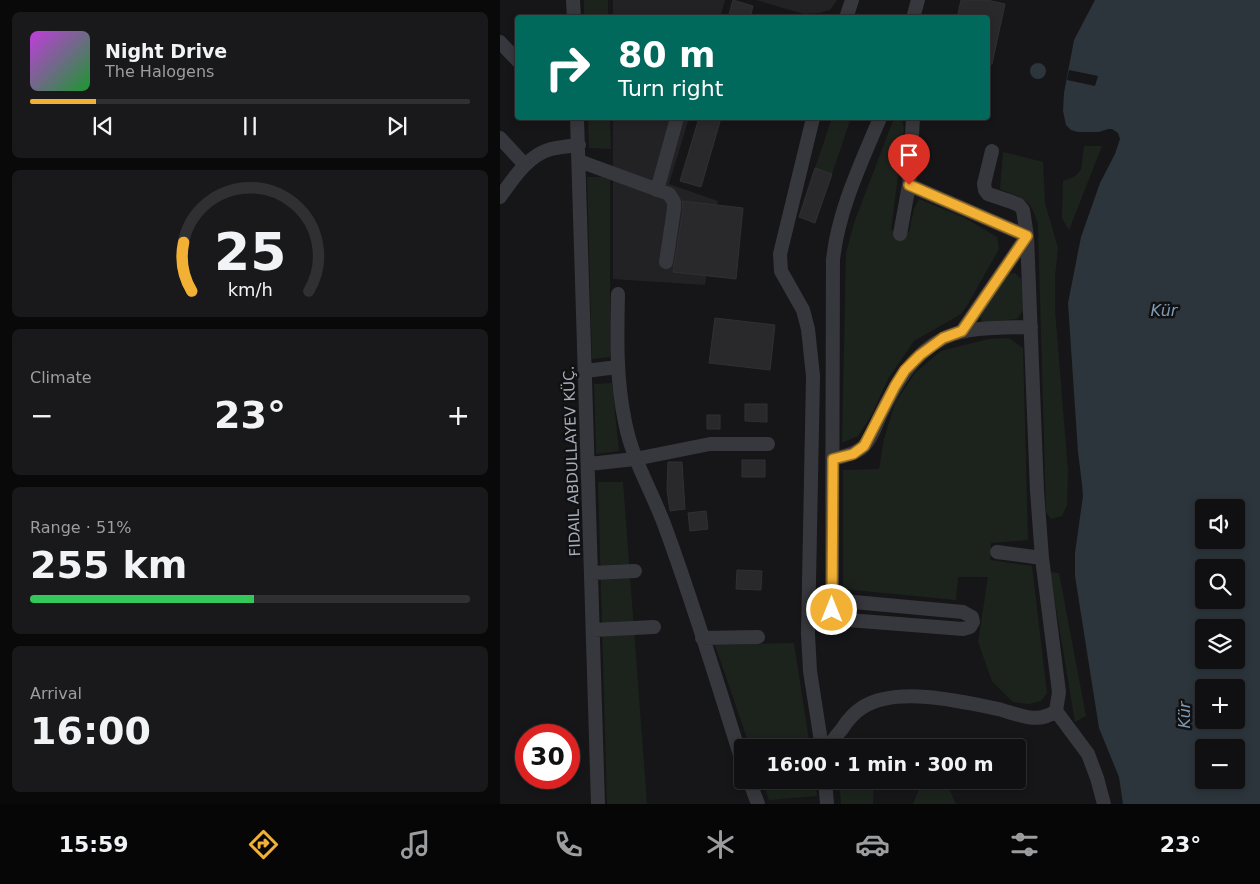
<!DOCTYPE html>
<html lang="en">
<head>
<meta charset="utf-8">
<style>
  body { margin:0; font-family:"DejaVu Sans",sans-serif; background:#19191b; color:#f1f3f6; height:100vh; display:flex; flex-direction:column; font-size:19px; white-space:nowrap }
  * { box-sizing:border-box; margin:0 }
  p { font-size:16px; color:#9c9d9f }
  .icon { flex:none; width:28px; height:28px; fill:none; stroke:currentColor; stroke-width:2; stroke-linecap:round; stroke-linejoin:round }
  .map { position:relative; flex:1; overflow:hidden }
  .details { display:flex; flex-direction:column; gap:12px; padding:12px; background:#09090a; width:500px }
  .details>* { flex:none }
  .guide { position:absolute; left:15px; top:15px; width:475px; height:105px; border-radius:5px; box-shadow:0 2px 8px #0003,0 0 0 1px #303032; background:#00695c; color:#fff; overflow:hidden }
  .buttons { position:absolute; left:695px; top:499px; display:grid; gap:10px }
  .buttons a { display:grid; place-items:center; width:50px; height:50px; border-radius:5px; background:#101012; box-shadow:0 2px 8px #0003,0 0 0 1px #303032; font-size:25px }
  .speed { position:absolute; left:15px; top:724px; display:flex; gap:10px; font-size:25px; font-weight:700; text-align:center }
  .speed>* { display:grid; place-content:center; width:65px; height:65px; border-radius:50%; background:#101012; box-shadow:0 2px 8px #0003,0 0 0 1px #303032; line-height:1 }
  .speed .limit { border:8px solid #d22; background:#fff; color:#111 }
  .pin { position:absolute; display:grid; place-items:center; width:42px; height:42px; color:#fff; margin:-51px -21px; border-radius:50% 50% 50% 0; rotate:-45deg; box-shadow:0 0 5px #0007 }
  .pin .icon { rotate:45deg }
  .me { position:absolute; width:55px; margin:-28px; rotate:0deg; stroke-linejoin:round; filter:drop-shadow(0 0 4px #0008) }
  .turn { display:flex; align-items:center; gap:18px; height:105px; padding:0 20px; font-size:22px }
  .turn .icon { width:65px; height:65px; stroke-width:2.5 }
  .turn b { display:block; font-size:35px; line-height:42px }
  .big { font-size:38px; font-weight:700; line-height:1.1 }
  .details .card { flex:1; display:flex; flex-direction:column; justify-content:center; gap:8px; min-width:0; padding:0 18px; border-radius:8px; background:#19191b }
  .details .dial { align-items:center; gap:0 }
  .dial svg { height:130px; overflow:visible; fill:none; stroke:#303032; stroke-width:7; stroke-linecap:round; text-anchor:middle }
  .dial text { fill:#f1f3f6; stroke:none }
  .song { display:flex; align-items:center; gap:15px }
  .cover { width:60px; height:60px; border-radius:8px; background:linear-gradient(135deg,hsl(290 70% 55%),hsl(130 70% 35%)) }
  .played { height:5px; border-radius:2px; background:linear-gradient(90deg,#f2b134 15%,#303032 15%) }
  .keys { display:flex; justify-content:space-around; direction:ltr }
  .heat { display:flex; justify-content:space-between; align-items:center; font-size:28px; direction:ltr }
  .charge { height:8px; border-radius:4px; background:linear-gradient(90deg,#34c759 51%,#303032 0) }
  .trip { position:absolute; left:234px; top:739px; width:292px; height:50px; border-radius:5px; background:#101012; box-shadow:0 2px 8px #0003,0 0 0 1px #303032; font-weight:700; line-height:50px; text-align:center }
  .tab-bar { display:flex; height:80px; justify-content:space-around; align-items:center; background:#060607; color:#9c9d9f }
  .tab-bar .icon { width:35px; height:35px }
  .tab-bar .current { color:#f2b134 }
  .tab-bar b { font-size:22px; color:#f1f3f6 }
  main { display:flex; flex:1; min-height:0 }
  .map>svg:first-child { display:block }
  .built { fill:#222225 }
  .green { fill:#1c231d }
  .water { fill:#2c353c; fill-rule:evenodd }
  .pier { fill:#161618 }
  .building { fill:#29292c; stroke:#303034 }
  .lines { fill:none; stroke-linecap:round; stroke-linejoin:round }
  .minor { stroke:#37383d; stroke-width:14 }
  .route-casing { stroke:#9d7322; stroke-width:12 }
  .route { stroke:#f2b134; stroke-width:9 }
  .labels { text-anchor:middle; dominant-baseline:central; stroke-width:5; stroke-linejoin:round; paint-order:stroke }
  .street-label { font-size:15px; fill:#a8adb8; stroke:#111113 }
  .water-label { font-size:16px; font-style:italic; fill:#7f9bb3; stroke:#111113 }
</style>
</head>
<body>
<main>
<section class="details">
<div class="card">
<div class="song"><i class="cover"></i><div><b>Night Drive</b><p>The Halogens</p></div></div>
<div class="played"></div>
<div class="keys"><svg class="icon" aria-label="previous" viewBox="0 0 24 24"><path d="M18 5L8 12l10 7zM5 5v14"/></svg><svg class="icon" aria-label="pause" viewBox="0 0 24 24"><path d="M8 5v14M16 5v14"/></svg><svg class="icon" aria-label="next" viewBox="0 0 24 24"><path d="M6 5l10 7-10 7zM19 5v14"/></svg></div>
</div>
<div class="card dial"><svg viewBox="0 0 100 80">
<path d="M14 69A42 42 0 1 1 86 69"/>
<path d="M14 69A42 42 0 0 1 9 39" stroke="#f2b134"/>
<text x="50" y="56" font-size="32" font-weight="700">25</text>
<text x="50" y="72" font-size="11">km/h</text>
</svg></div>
<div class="card"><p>Climate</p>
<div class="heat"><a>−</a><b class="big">23°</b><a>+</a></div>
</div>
<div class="card"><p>Range · 51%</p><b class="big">255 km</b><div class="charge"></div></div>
<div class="card"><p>Arrival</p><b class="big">16:00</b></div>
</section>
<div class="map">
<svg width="760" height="804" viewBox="0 0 760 804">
  <rect width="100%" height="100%" fill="#161618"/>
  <path class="built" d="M113 0H225L220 17 113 18Z
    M256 0H337L330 10 319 13 304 14Z
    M113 118H189L169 184 218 201 205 285 113 279Z"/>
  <path class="green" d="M84 0H108V17H84Z
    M88 118H110L111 149 89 148Z
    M332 118H351L332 174 315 168Z
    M394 118H402L404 129 391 230 409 232 414 209 419 199 465 218 497 237 499 249 468 304 461 314 414 341 389 377 371 416 358 436 342 443 346 253 354 223Z
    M584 146H602L569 230 562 218 563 181 574 177 581 170Z
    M503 152 543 162 545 203 558 248 555 277V310L568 471 567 505 562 516 551 519 546 512 538 225C531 198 524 199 500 189Z
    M87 177H110V357L92 359Z
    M515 273 521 279 524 309 517 319 482 322 480 315 509 274Z
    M509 338 523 348 528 540 491 543 490 560 532 566 547 693 541 701 529 704 513 702 492 681 478 642 488 577H458L456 600 343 589V470L379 469 384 439 395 403 415 373 441 351 489 339Z
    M112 383 119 451 96 454 94 384Z
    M98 482H123L147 804H107Z
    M550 572 559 573 586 716 575 722Z
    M294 643 310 747H250L215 645Z
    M262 780H315L317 796 269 800Z
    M339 780H374L373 804H341Z
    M423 780H445L456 804H413Z"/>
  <path class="water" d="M595 0H760V804H623L619 777 599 728 575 576V553L583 496 582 484 578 452 568 303 581 237 600 183 615 154 620 139 618 133 612 129H608L599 132H578L571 130 566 125 563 111 564 93 574 40ZM704 508H736V540H704ZM704 568H736V600H704ZM704 628H736V660H704ZM704 688H736V720H704ZM704 748H736V780H704Z
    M530 71a8 8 0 1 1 16 0a8 8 0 1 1-16 0Z"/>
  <path class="pier" d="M569 70 598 76 595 86 567 80Z"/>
  <path class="building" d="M233 0 253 6 250 18H228Z
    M461 0H487L505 4 492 64H488V18H457Z
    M199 118H221L201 187 180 181Z
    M315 168 332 174 315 223 299 217Z
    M182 201 243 208 236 279 173 272 183 210Z
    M215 318 275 325 270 370 209 363Z
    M245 404H267V422L245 421Z
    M207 415H220V429H207Z
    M242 460H265V477H242Z
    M168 462H182L185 509 170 511 167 490Z
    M206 511 208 529 190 531 188 513Z
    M237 570 262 571 261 590 236 589Z"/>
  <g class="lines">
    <path class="minor" d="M73 0 74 18
      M346 18 352 0
      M413 18 418 0
      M0 42 18 61
      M77 118 98 804
      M313 118 280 254 281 271 303 310 308 329 313 376 308 634 310 671 322 748
      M0 138 25 165
      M79 161 169 194 174 202V209L166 262
      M157 190 177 118
      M0 197C13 179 28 155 51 149 60 147 70 146 79 145
      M400 234 409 185 413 118
      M118 294C117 337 116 379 125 422 132 459 151 489 164 524 193 602 217 682 242 761
      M462 331 527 236 523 210 519 205 512 202 488 194 485 190 484 184 492 151
      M86 371 117 367
      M333 459C344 456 356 454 364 446 372 438 376 425 380 416 395 385 412 354 444 338 468 326 504 328 531 327
      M89 464 135 459 210 444H268
      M497 552 542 558
      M92 573 135 571
      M332 600 463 612 472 617 473 622 470 627 463 629 348 620 340 618 332 610V600L333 260C338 211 361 163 380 118
      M93 630 154 627
      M202 638 258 637
      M556 711 588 754 597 778 604 804
      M329 748C332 740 337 735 342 729 347 721 355 712 363 707 397 686 461 701 498 709 518 714 537 725 556 711L559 692 542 558 537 491 527 236 409 185
      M249 780 258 804
      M325 780 327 804"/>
  </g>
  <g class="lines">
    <g class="route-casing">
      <path id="route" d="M332 610 333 459 353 454 364 446 395 386 405 370 420 355 443 338 462 331 527 236 409 185"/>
    </g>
    <use href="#route" class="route"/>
  </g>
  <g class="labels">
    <g class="street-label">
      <text transform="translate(72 461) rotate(-92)">FIDAIL ABDULLAYEV KÜÇ.</text>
    </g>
    <g class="water-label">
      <text x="664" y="310">Kür</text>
      <text transform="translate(684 715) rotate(-90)">Kür</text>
    </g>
  </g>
</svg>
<div class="buttons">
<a><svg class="icon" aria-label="sound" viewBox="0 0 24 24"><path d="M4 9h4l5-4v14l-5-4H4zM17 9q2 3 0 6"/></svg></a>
<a><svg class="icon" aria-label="search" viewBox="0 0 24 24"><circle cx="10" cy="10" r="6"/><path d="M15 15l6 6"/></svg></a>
<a><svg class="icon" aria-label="layers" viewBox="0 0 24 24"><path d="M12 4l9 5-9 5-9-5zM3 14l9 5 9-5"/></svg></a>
<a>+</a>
<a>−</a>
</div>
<div class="speed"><div class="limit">30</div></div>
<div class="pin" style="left:409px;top:185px;background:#d93025"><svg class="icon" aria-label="arrive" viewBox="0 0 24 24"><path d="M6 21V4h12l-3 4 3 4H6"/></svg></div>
<svg class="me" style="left:332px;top:610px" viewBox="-20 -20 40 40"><circle r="17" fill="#f2b134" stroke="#fff" stroke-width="3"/><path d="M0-11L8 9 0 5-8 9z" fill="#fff"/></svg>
<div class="trip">16:00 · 1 min · 300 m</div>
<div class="guide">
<div class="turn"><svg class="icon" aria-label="right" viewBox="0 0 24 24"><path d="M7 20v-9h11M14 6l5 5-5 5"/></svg><div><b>80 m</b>Turn right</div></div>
</div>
</div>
</main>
<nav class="tab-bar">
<b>15:59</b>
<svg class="icon current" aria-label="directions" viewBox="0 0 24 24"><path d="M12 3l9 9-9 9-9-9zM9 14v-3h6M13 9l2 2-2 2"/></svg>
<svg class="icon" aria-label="music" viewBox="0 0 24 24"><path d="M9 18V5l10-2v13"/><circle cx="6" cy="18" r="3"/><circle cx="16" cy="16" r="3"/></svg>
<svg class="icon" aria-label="phone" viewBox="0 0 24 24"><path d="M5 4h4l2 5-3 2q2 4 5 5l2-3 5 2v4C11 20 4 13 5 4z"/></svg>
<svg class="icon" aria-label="climate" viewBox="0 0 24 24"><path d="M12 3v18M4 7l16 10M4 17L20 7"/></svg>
<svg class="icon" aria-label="car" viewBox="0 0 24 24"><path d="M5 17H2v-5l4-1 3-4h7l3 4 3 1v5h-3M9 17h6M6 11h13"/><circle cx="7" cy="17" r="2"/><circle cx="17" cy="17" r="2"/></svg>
<svg class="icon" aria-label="filters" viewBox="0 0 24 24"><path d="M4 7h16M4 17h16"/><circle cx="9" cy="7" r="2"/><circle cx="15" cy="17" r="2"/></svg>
<b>23°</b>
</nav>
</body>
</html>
